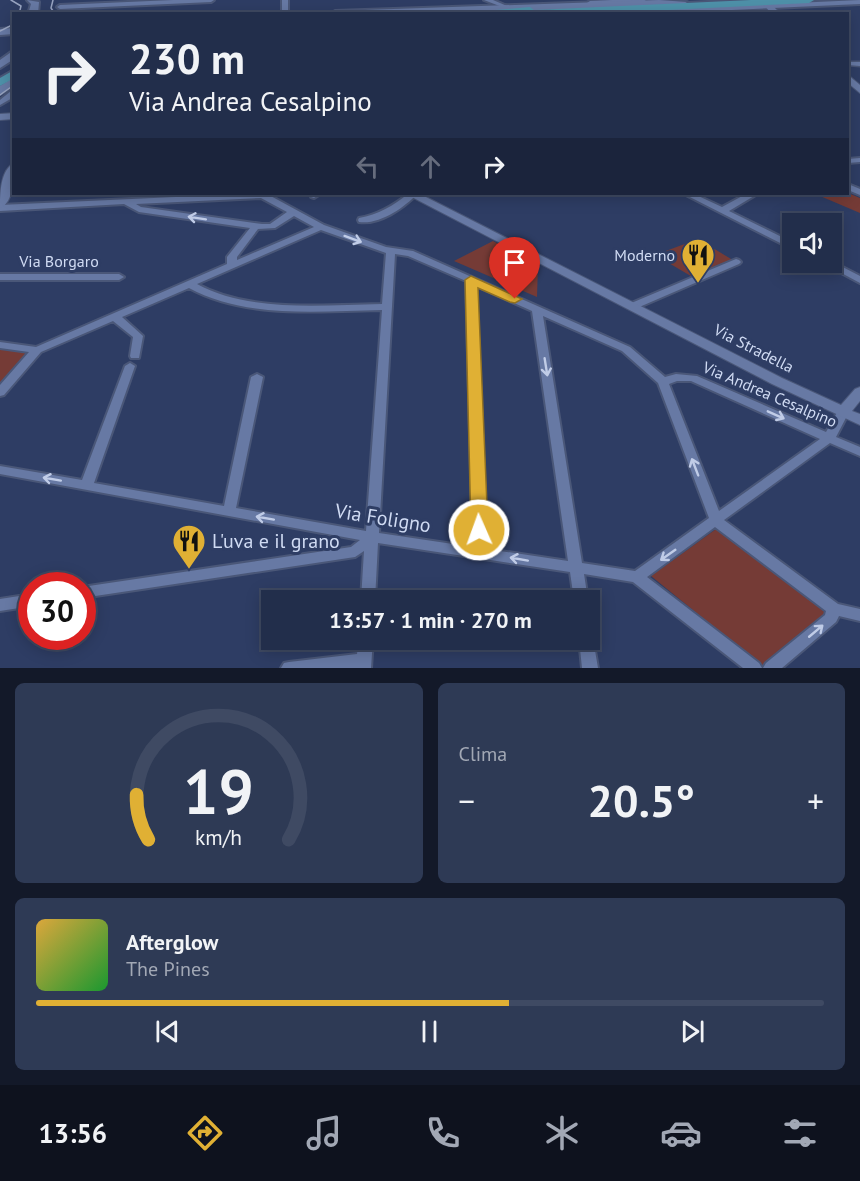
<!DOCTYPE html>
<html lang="it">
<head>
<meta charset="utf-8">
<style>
  body { margin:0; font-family:"PT Sans",sans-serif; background:#2e3a55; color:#f1f3f6; height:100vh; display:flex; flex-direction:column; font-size:22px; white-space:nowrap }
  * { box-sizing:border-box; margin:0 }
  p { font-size:20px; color:#a2a8b5 }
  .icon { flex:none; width:33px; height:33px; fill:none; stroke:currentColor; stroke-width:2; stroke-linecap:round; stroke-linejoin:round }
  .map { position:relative; height:668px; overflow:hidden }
  .details { display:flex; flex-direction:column; gap:15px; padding:15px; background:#131929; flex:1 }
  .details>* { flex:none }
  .banner { position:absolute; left:12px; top:12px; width:837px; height:183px; border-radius:0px; box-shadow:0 3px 15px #0003,0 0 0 2px #3f4a63; background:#222e4b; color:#f1f3f6; overflow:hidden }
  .controls { position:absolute; left:782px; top:213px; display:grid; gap:12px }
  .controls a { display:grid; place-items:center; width:60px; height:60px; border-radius:0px; background:#222e4b; box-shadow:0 3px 15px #0003,0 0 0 2px #3f4a63; font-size:30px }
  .speed { position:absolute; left:18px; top:572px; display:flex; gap:12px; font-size:30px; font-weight:700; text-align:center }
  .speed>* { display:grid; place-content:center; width:78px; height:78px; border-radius:50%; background:#222e4b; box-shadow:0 3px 15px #0003,0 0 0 2px #3f4a63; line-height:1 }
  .speed .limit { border:9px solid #d22; background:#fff; color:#111 }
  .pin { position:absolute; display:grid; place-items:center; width:51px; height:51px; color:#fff; margin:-62px -26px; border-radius:50% 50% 50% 0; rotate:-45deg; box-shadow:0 0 6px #0007 }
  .pin .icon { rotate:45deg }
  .me { position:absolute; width:66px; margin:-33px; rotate:358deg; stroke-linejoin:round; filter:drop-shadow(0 0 4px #0008) }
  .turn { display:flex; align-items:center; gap:21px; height:126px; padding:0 18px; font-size:27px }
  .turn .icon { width:78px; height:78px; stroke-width:2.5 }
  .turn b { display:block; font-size:42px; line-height:51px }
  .lanes { display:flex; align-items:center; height:57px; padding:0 18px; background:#0003; justify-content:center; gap:30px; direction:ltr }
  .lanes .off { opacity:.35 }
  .big { font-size:45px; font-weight:600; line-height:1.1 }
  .details .widget { flex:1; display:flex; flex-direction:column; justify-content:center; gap:9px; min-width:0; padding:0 21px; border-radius:9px; background:#2e3a55 }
  .details .dial { align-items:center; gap:0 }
  .dial svg { height:156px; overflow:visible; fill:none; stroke:#3f4a63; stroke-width:7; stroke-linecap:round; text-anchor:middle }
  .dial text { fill:#f1f3f6; stroke:none }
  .song { display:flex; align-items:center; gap:18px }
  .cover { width:72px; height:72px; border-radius:9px; background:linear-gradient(135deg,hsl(40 70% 55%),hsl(130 70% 35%)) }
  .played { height:6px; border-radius:3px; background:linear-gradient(90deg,#e0b034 60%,#3f4a63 60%) }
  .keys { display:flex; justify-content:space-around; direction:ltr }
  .heat { display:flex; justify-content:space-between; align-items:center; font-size:33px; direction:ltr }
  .details .tiles { flex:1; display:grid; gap:15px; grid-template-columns:1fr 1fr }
  .widget:last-child { grid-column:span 2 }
  .trip { position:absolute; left:261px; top:590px; width:339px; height:60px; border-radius:0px; background:#222e4b; box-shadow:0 3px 15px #0003,0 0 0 2px #3f4a63; font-weight:600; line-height:60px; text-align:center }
  .menu { display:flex; height:96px; justify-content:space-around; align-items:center; background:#0e121e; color:#a2a8b5 }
  .menu .icon { width:42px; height:42px }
  .menu .current { color:#e0b034 }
  .menu b { font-size:27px; color:#f1f3f6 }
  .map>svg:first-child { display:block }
  .green { fill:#753b36 }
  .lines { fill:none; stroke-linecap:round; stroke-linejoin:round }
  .pedestrian-casing { stroke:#4a5778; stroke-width:3 }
  .minor-casing { stroke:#4a5778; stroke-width:4 }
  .tertiary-casing { stroke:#4a5778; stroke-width:2 }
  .secondary-casing { stroke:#4a5778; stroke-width:4 }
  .primary-casing { stroke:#4a5778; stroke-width:4 }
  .pedestrian { fill:#6779a4; fill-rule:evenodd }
  .minor { fill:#6779a4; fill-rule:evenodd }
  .tertiary { fill:#6779a4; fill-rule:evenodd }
  .secondary { fill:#6779a4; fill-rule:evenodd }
  .primary { fill:#4e91a9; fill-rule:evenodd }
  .tram { stroke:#98a4c1; stroke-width:1.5 }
  .oneway { stroke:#c0cce7 }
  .route { fill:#e0b034; stroke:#927222; stroke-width:1.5 }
  .labels { text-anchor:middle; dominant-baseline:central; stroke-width:6; stroke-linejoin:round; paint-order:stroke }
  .poi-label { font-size:16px; fill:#d0dbf3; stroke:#2e3d64; text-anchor:end }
  .street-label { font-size:16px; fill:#d0dbf3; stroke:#2e3d64 }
  .near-street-label { font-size:20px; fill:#d0dbf3; stroke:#2e3d64 }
  .near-poi-label { font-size:20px; fill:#d0dbf3; stroke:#2e3d64; text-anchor:start }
</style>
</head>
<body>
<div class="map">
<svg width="860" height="668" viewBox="0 0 860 668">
  <rect width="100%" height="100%" fill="#2e3d64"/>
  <path class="green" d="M848 193 860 198V213L820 196Z
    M698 239 736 262 696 279 655 255Z
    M493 241 538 265 537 297 454 261Z
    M0 347 32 351 0 388Z
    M716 529 835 610 763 667 651 576Z"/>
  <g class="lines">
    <g class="pedestrian-casing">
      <path id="pedestrian" d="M860 62V66L848 65V62Z"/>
    </g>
    <g class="minor-casing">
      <path id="minor" d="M173 0H214L211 2 60 9 57 7 60 5Z
        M282 0H288V14H282Z
        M484 0H493L507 6 502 7Z
        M612 0H646L643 2 590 5 587 3 590 1Z
        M860 0V4L646 14 614 13 617 11Z
        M11 91H14V97L0 105V100Z
        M860 158V162L848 163V159Z
        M848 184 860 189V195L848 190Z
        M241 194H267L324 225 386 247 413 251 630 347 665 377 676 374 697 376 826 432 839 409H847L849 412 836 437 860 447V456L830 443 724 520 838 604 860 609V621L839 616 836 622 782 668H763L766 663 825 615 826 611 715 527 647 577 759 663 762 668H743L633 582 584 574 588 600H574L570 572 378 543 375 600H361L364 551 355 557 82 598V587L351 547 360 540 0 474V466L82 480 125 366 130 363 135 366 94 483 224 506 251 377 257 374 263 377 236 508 366 531 382 310C319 311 246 319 189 288L122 317 143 336 139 358H131L130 356 133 337 113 321 41 352 4 395 0 396V385L29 352 0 348V342L36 347 227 264V257L250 228 139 212 124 204 0 211V205ZM261 198 287 212 270 224H262L141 207 136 204ZM294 216 314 227 237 260V257L258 229 275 228ZM321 230 386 253 382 304C324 305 250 313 197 284ZM395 254 408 256 466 281 473 547 379 533ZM476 286 532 311 568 561 487 549ZM543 316 622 351 658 383 709 518 635 571 582 563ZM677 381H691L820 439 719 511 669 384Z
        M311 194H320L314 198 311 197Z
        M408 194H417C404 208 379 225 359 222L358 220 359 218C378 215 394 205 408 194Z
        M684 194H694L722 207 746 194H755L754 196 729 211 792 242V249Z
        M736 259 739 260 741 262 739 264 637 308 633 309 628 306 629 304Z
        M831 261 860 276V283L821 262Z
        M0 274H119L124 277 119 280H0Z
        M32 594V606L0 611V599Z
        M590 634 593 639 598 668H582L579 639H590Z
        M359 639H373L371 668H281L284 663 289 662 357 654Z"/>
    </g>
    <g class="tertiary-casing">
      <path id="tertiary" d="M759 0H767L781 14H772Z
        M848 75 860 85V93L848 83Z
        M14 113V119L0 120V114Z
        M14 163C14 176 14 203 0 208 0 195 0 170 14 163Z
        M406 194H420L782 378 841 405 855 389 860 387V401L852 411 860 414V425L772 384Z"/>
    </g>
    <g class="secondary-casing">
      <path id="secondary" d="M27 0 39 2 38 14H28L31 4Z
        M659 0 687 2 682 5 432 14H331L335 11Z
        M14 28V34L0 35V29Z
        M14 50V59L0 68V60Z
        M14 77V86L0 94V86Z"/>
    </g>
    <g class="primary-casing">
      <path id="primary" d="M751 0H814L809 3 589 14H449L530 7 534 10Z
        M14 70V78L0 86V78Z"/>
    </g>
    <use href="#pedestrian" class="pedestrian"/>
    <use href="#minor" class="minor"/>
    <use href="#tertiary" class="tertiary"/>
    <use href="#secondary" class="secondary"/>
    <use href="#primary" class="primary"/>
    <path class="tram" d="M11 0 21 6 19 14
      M53 0 51 8 55 14
      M0 31 14 24
      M0 95 14 85"/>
  </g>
  <defs><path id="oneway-shaft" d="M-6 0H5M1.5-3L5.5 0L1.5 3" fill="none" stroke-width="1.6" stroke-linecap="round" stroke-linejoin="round" transform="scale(1.5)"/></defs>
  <g class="oneway">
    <use href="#oneway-shaft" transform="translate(197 218) rotate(-171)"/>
    <use href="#oneway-shaft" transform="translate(353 239) rotate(20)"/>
    <use href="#oneway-shaft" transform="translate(546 367) rotate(81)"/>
    <use href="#oneway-shaft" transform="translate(776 415) rotate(24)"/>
    <use href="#oneway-shaft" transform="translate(695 467) rotate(-111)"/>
    <use href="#oneway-shaft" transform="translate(52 479) rotate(-170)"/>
    <use href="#oneway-shaft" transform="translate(265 518) rotate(-170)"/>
    <use href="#oneway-shaft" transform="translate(668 555) rotate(145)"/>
    <use href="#oneway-shaft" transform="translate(519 559) rotate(-170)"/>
    <use href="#oneway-shaft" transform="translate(816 631) rotate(-40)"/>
  </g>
  <path class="route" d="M471 276 522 299 515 303 510 302 478 288 488 530 485 534H473L471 530 465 280Z"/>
  <defs>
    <g id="restaurant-pin" transform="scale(1.725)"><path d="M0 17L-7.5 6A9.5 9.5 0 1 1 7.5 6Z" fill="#e0b034" stroke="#2e3d64"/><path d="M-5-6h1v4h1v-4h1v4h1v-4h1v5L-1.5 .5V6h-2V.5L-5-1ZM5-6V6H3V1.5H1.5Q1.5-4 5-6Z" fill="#111"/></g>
  </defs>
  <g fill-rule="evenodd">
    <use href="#restaurant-pin" x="698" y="255"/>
    <use href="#restaurant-pin" x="189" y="541"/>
  </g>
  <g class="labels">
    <g class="poi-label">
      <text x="675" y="255">Moderno</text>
    </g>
    <g class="street-label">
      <text x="59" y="261">Via Borgaro</text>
      <text transform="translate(754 348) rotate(27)">Via Stradella</text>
      <text transform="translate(770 394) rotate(23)">Via Andrea Cesalpino</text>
    </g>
    <g class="near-street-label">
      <text transform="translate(383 518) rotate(9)">Via Foligno</text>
    </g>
    <g class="near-poi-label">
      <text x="212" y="541">L'uva e il grano</text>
    </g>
  </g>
</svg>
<div class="controls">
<a><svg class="icon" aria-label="sound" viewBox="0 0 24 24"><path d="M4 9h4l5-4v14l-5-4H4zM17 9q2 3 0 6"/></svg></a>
</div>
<div class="speed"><div class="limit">30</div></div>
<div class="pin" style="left:515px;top:299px;background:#d93025"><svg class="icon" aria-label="arrive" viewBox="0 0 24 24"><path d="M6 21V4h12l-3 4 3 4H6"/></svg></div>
<svg class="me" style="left:479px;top:530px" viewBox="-20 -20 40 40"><circle r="17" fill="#e0b034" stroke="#fff" stroke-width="3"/><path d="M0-11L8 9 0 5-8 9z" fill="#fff"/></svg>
<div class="trip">13:57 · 1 min · 270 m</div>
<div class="banner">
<div class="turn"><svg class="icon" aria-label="right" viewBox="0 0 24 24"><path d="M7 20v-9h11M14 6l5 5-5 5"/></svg><div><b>230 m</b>Via Andrea Cesalpino</div></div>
<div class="lanes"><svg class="icon off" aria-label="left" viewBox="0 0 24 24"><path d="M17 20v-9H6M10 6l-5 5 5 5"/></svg><svg class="icon off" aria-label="ahead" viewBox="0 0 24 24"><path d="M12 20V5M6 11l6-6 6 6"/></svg><svg class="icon" aria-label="right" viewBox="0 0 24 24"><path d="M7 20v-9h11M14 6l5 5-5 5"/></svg></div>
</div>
</div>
<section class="details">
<div class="tiles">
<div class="widget dial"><svg viewBox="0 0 100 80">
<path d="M14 69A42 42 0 1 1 86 69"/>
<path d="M14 69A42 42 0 0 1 8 46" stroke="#e0b034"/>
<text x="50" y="56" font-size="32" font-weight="700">19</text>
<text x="50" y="72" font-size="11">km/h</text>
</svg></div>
<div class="widget"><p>Clima</p>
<div class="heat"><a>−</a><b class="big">20.5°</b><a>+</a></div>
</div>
<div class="widget">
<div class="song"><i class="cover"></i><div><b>Afterglow</b><p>The Pines</p></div></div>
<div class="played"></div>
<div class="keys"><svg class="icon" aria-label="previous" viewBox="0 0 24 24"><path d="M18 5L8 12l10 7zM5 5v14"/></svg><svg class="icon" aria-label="pause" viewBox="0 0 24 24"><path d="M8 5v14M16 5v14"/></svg><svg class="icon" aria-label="next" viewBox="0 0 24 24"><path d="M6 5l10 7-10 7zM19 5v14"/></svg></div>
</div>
</div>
</section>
<nav class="menu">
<b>13:56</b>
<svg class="icon current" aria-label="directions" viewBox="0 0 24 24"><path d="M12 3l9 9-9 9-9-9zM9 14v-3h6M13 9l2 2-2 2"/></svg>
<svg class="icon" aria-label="music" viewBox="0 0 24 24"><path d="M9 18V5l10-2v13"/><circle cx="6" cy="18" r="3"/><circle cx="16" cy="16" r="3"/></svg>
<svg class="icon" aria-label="phone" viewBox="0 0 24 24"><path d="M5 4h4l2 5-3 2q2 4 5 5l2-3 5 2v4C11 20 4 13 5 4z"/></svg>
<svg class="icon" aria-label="climate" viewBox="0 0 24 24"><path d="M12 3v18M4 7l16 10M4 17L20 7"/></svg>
<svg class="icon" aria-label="car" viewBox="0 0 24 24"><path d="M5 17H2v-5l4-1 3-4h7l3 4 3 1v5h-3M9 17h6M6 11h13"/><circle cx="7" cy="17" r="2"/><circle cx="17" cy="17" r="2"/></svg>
<svg class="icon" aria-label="filters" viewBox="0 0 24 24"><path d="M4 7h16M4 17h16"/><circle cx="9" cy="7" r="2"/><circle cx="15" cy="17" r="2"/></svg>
</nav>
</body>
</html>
